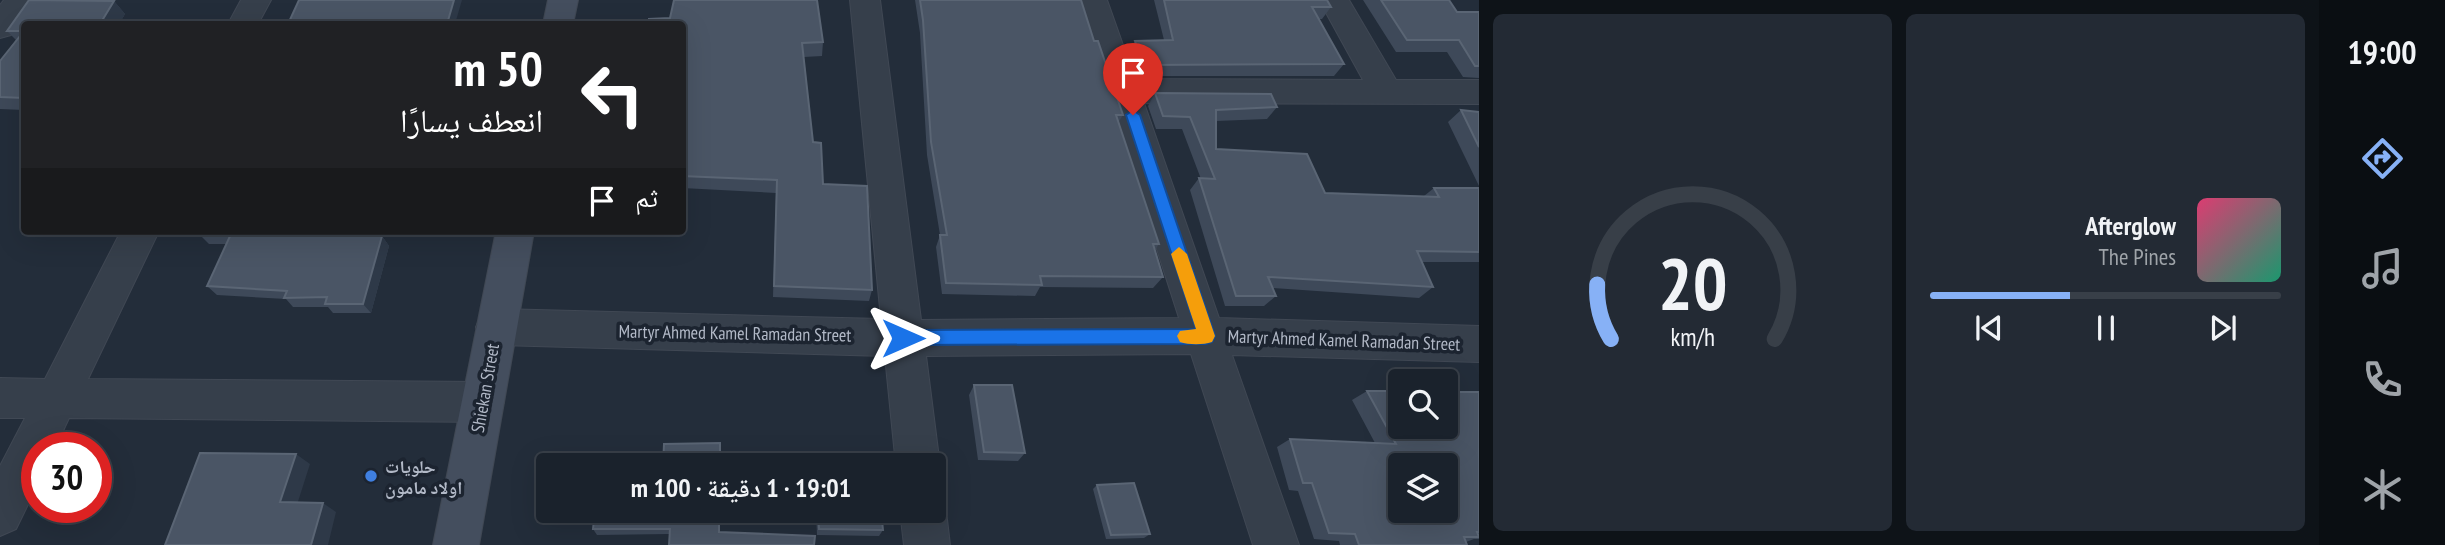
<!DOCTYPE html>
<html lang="ar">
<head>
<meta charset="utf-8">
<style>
  body { margin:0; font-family:"PT Sans Narrow","Noto Naskh Arabic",sans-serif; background:#232a34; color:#f1f3f6; direction:rtl; height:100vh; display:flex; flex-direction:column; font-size:26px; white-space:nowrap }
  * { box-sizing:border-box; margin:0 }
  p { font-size:23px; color:#9fa4a9 }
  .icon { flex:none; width:38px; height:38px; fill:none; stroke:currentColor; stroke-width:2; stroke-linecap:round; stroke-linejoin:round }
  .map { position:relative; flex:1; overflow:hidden; direction:ltr }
  .drawer { display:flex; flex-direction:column; gap:14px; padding:14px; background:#0e1318; width:840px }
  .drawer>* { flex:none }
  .hud { position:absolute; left:21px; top:21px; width:665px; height:214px; border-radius:7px; box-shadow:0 7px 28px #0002,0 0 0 2px #383f48; direction:rtl; background:#202124; color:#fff; overflow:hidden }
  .tools { position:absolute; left:1388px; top:369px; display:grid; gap:14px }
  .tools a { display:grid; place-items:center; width:70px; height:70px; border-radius:7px; background:#1a222c; box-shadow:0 7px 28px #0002,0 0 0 2px #383f48; font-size:35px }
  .speed { position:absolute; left:21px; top:432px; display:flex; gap:14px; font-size:35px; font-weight:700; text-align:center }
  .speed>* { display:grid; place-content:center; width:91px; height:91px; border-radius:50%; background:#1a222c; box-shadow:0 7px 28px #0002,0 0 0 2px #383f48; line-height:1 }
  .speed .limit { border:10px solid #d22; background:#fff; color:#111 }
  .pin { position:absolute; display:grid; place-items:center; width:60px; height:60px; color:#fff; margin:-72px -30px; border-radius:50% 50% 50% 0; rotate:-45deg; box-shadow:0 0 7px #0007 }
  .pin .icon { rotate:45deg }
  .me { position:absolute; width:77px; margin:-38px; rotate:90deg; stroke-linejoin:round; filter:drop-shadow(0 0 5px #0008) }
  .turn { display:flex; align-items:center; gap:24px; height:147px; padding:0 28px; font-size:32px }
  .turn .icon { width:91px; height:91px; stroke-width:2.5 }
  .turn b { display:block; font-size:49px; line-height:60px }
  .then { display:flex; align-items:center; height:66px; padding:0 28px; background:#0003; gap:14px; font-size:26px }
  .drawer .widget { flex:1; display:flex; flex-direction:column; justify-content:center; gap:10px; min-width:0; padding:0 24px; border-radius:10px; background:#232a34 }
  .drawer .dial { align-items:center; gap:0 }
  .dial svg { height:182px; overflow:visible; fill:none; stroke:#383f48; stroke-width:7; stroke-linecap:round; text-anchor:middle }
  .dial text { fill:#f1f3f6; stroke:none }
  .song { display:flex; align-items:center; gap:21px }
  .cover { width:84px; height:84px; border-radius:10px; background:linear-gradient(135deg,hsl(340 70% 55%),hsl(160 70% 35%)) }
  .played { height:7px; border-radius:4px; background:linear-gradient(90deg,#87b1f6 40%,#383f48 40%) }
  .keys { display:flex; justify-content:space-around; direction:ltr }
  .drawer .tiles { flex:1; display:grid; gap:14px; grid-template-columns:repeat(2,1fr) }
  .trip { position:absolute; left:536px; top:453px; width:410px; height:70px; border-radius:7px; background:#1a222c; box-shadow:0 7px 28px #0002,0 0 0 2px #383f48; font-weight:600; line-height:70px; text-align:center; direction:rtl }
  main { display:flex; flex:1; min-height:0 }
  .tabs { display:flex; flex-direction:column; width:126px; justify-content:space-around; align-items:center; background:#0a0e12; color:#9fa4a9 }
  .tabs .icon { width:49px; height:49px }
  .tabs .selected { color:#87b1f6 }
  .tabs b { font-size:32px; color:#f1f3f6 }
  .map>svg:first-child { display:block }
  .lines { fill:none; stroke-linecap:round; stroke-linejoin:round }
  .street-casing { stroke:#404854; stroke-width:2 }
  .secondary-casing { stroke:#404854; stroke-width:2 }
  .street { fill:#363f4b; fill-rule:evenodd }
  .secondary { fill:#444e5e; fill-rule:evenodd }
  .wall { fill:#3e4959 }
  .shaded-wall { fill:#2e3948 }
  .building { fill:#4a5565; stroke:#5a6574; stroke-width:2; fill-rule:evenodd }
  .route { fill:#1a73e8; stroke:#114b97; stroke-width:2 }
  .slow { fill:#f59e0b }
  .shop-dot { fill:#3f7fe0; stroke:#1c2430; stroke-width:2.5 }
  .labels { text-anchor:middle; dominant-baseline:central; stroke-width:7; stroke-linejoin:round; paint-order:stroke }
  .street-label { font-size:18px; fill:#b2b9c7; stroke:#1c2430 }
  .poi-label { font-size:18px; font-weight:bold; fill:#b2b9c7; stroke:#1c2430; text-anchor:start }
</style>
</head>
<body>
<main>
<nav class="tabs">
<b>19:00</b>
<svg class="icon selected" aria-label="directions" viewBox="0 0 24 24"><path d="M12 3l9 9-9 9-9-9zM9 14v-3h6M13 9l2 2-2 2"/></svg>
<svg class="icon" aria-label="music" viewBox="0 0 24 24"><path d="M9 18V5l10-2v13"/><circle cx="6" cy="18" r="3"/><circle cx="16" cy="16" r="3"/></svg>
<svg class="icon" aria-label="phone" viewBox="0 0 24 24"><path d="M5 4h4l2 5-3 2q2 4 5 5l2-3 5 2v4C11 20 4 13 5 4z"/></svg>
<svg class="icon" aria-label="climate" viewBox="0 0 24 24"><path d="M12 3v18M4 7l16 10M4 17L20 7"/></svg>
</nav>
<section class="drawer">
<div class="tiles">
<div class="widget">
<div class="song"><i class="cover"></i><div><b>Afterglow</b><p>The Pines</p></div></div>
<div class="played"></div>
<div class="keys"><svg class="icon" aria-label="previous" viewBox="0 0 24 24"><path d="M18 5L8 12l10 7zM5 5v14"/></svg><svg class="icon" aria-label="pause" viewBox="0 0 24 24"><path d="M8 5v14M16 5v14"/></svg><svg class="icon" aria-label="next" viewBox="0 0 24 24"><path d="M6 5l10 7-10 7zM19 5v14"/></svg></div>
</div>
<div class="widget dial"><svg viewBox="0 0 100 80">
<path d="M14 69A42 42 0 1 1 86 69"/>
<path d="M14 69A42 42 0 0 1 8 45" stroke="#87b1f6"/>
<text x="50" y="56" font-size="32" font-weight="700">20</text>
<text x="50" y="72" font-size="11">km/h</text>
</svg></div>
</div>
</section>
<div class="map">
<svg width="1479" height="545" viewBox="0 0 1479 545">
  <rect width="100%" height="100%" fill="#232d3a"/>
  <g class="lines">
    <g class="street-casing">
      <path id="street" d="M4 0H35L11 35 0 38V5Z
        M241 0H271L258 24H228Z
        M850 0H880L921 320 1179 318 1077 0H1107L1135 79 1363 80 1319 0H1349L1396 80H1479V104L1144 103 1219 318 1479 326V362L1232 355 1299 545H1253L1191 354 926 356 940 466 933 482V466H896L885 356 496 345 482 340 476 327 482 314 496 309 881 319Z
        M121 231H159L88 379 483 382 498 388 504 402 498 416 483 422 69 418 55 448H37V486L16 529 0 536V466L25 418H0V378L45 379Z
        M933 492 939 495 946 511 950 545H904L900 511H933Z"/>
    </g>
    <g class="secondary-casing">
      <path id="secondary" d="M548 0H578L573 24H543Z
        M496 231H534L479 545H433Z"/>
    </g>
    <use href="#street" class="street"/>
    <use href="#secondary" class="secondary"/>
  </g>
  <path class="wall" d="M29 0 114 1 125 14 119 24H24V110L0 109V61L16 40 7 31Z
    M915 0H1081L1094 41 1123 115 1118 123 1159 244 1155 250 1163 277 1153 288 1040 287 1035 296 942 294 936 247 940 235 927 155 920 33Z
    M1154 0H1327L1331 7 1322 19H1319L1344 64 1334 76H1137L1129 53 1135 41 1164 40Z
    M1363 0H1449L1457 12H1479V78L1463 77 1447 52H1396Z
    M682 24 823 42 822 56 804 57 813 142 823 184 872 290 869 301 773 297 776 193 682 188Z
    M1155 93 1277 107 1267 119 1216 121V149L1325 193 1424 196 1434 188H1479V262H1422L1433 287 1419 298 1273 288 1276 296 1264 306H1225L1190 190 1199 178 1201 179 1182 129H1156L1148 106Z
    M1461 110 1479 112V186L1448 122Z
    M200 231H343L342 234 382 236 389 246 371 313H333L328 307H293L286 299 217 295 207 286 227 244H209L199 234Z
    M974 385 1025 453 1018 461 978 460 969 395Z
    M1367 391 1479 392V539H1474L1466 542 1467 545H1340L1339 541 1314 539 1298 491 1289 490 1277 447 1290 439 1375 443 1352 400Z
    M1097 485 1150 534 1144 538 1106 539 1093 489Z
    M595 511H720L719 532 670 534 597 535 593 529Z
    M816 511H881L883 530 879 536 817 535Z"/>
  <path class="shaded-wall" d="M454 0H462L455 24H447Z
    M114 1 125 14 119 24H100Z
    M332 231H343L339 243 331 233Z
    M382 236 389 246 371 313 363 304Z
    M296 454 310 464 295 511 280 502Z
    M323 503 336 512 328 545H311Z"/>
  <path class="building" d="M29 0 114 1 100 24H24V98L0 97V61L24 31H7Z
    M299 0H454L447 24H288Z
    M674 0H817L823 42 802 43 813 142 821 143 823 184 867 186 872 290 774 286 777 180 682 176V24H649V19L670 18Z
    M920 0H1081L1094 41H1098L1123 115H1116L1159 244H1153L1163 277 1040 276 1042 285 946 283 940 235H947L931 142 923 20Z
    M1164 0H1327L1331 7H1312L1344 64 1144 65 1135 41 1173 40Z
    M1381 0H1449L1457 12H1479V66H1475L1459 40H1407Z
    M1155 93 1271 94 1277 107 1216 110V149L1307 154 1325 193 1439 197 1434 188H1479V252L1417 251 1433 287 1268 277 1276 296H1236L1199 178 1215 179 1190 117 1163 116Z
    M1461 110 1479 112V147Z
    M200 231H332L331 233 382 236 363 304H325L327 297 284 298 287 291 207 286 231 234H199Z
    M974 385H1012L1025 453 984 452Z
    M1367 391H1400V427H1446V392H1479V532H1477L1479 537H1464L1467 545H1359L1355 534 1329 533 1312 483H1303L1290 439 1396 444ZM1400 466H1446V511H1400Z
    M720 443V466H663L664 444Z
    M200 453 296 454 280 502 323 503 311 545H165Z
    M1134 483 1150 534 1111 535 1097 485Z
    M595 511H719V532L815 536 814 545H669L670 529H593Z
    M818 511H881L883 530 819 529Z"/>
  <path class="route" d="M1133 110 1140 115 1215 336 1212 342 1206 344 903 345 897 343 895 338 897 332 903 330 1196 329 1126 115Z"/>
  <path class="slow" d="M1179 247 1187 254 1215 336 1212 342C1203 345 1189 345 1180 342L1177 336 1180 331 1196 329 1171 254Z"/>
  <circle class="shop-dot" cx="371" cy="476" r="7"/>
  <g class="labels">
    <g class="street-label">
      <text transform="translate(735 333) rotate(1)">Martyr Ahmed Kamel Ramadan Street</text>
      <text transform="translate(1344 340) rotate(2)">Martyr Ahmed Kamel Ramadan Street</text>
      <text transform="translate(485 388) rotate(-80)">Shiekan Street</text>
    </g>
    <g class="poi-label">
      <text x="385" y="466">حلويات<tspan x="385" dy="21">اولاد مامون</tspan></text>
    </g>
  </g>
</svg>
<div class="tools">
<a><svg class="icon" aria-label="search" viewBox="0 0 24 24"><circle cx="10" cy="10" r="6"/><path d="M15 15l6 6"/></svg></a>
<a><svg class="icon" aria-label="layers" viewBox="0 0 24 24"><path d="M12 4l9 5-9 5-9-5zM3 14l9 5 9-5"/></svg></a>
</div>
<div class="speed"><div class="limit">30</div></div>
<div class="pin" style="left:1133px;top:115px;background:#d93025"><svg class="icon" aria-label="arrive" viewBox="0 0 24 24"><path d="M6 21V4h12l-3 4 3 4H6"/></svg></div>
<svg class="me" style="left:903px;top:338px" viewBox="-20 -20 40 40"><path d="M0-17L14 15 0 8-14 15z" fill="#1a73e8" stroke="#fff" stroke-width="4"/></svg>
<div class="trip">19:01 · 1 دقيقة · 100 m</div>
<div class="hud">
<div class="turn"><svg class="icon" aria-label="left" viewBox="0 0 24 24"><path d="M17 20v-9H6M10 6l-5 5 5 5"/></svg><div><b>50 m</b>انعطف يسارًا</div></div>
<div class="then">ثم<svg class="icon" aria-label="arrive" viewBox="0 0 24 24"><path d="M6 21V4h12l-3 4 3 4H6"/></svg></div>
</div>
</div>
</main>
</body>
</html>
